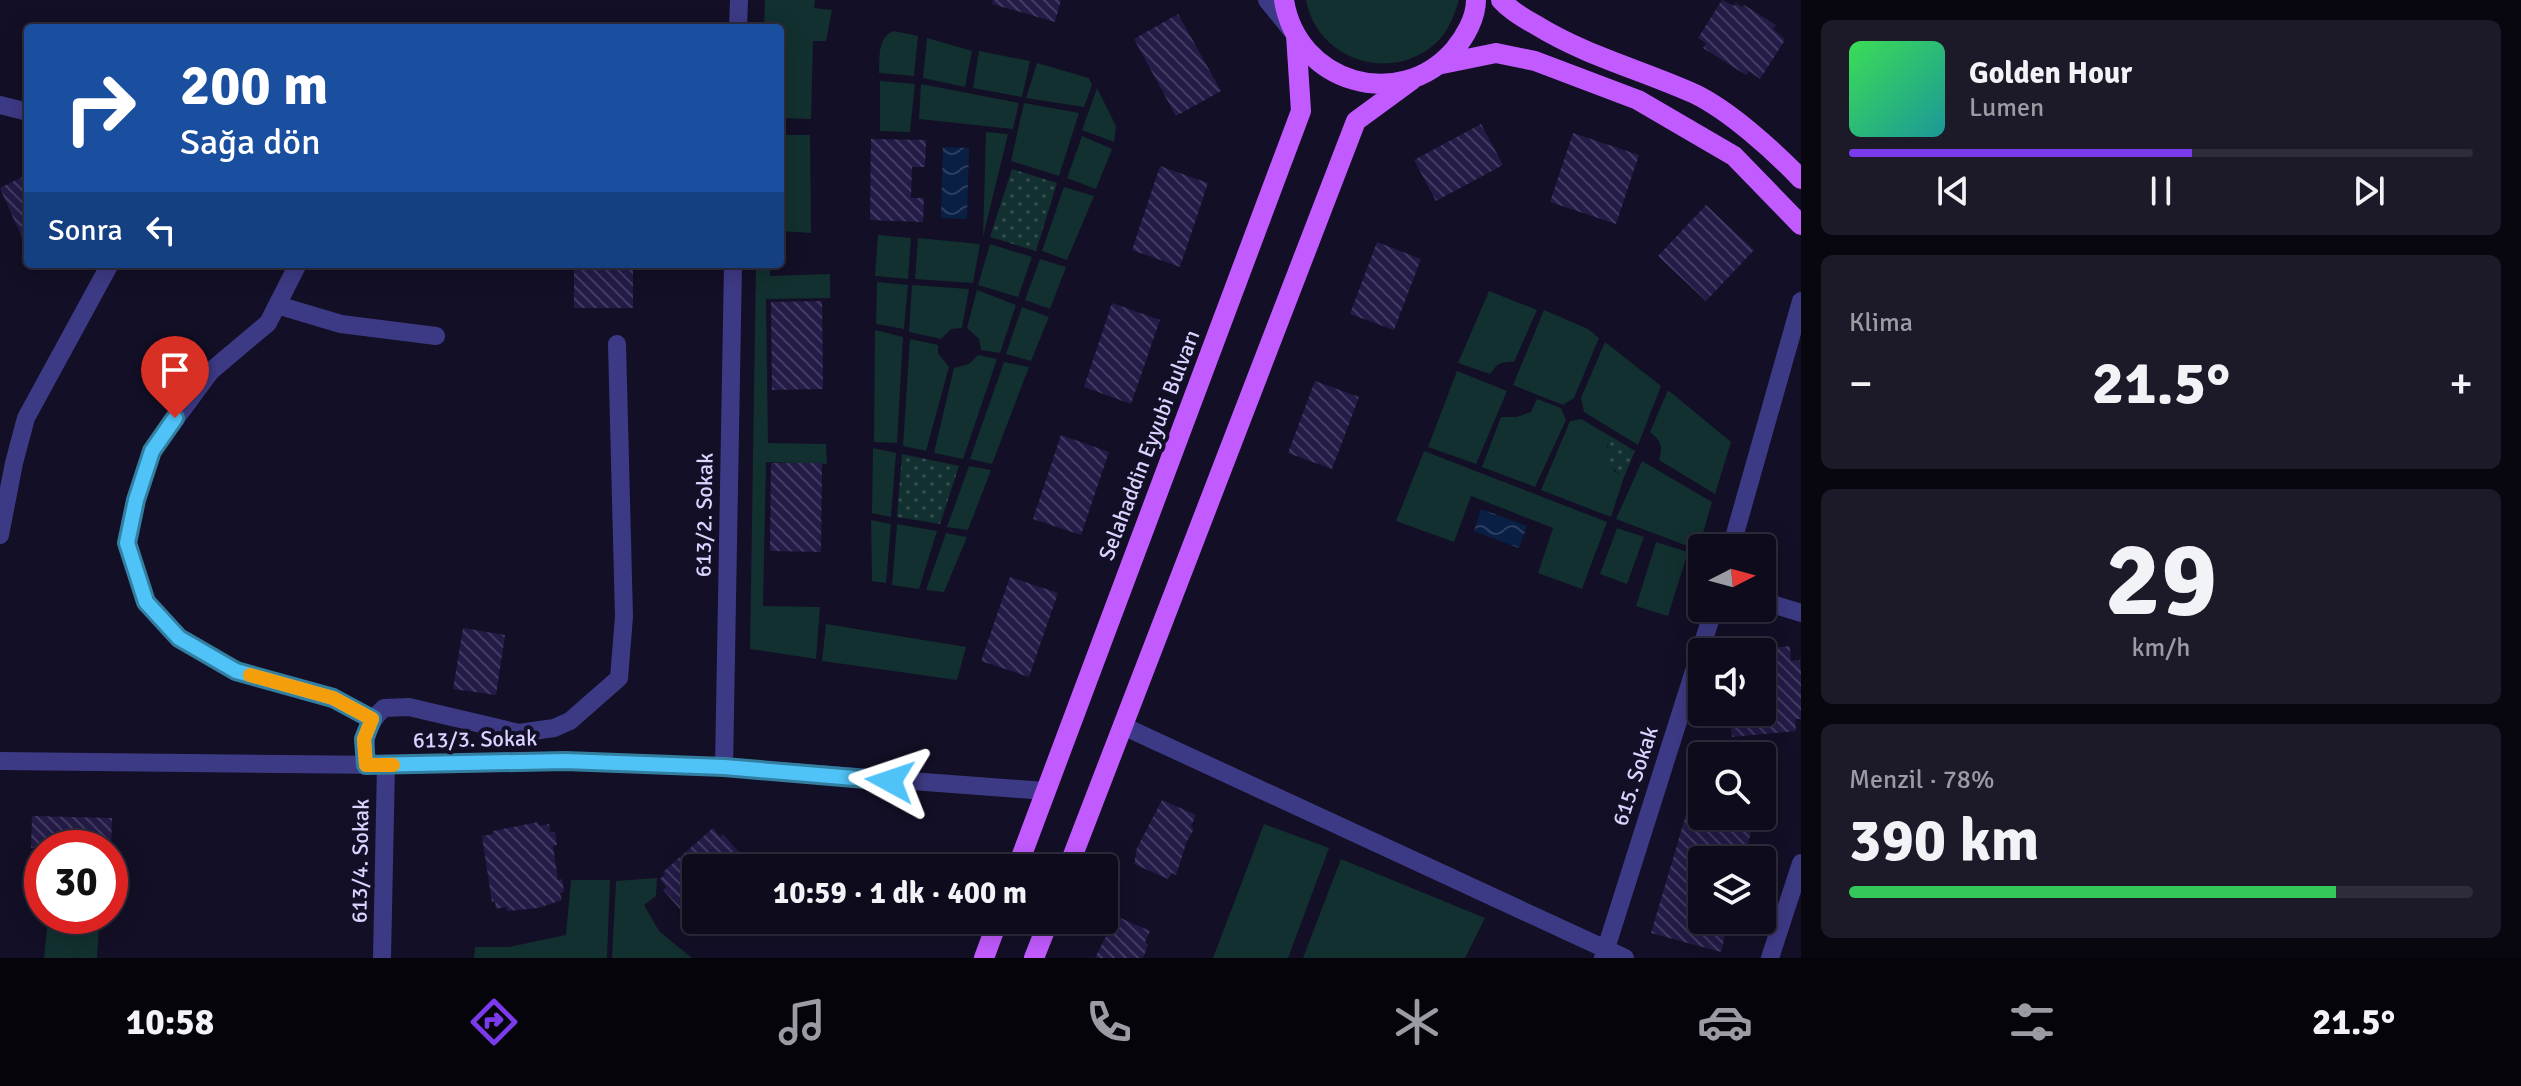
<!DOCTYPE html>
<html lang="tr">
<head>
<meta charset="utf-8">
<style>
  body { margin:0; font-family:Signika,sans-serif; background:#1c1929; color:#f1f3f6; height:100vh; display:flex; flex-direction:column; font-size:30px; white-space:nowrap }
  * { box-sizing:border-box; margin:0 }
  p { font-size:26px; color:#9b9ba3 }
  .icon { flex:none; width:44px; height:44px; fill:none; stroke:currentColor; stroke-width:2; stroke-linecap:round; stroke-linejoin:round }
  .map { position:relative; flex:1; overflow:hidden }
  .details { display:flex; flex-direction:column; gap:20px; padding:20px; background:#08060f; width:720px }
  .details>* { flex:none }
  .top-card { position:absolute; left:24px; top:24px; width:760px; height:244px; border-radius:8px; box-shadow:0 4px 20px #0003,0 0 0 2px #2e2b3b; background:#1a4fa0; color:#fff; overflow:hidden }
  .needle { width:52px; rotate:84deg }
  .tools { position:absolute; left:1688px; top:534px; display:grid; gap:16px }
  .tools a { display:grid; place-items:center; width:88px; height:88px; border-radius:8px; background:#0e0b1c; box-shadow:0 4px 20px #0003,0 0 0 2px #2e2b3b; font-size:40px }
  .speed { position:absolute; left:24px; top:830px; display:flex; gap:16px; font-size:40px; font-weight:700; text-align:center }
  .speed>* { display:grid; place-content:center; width:104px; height:104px; border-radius:50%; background:#0e0b1c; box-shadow:0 4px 20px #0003,0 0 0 2px #2e2b3b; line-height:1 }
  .speed .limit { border:12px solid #d22; background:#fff; color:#111 }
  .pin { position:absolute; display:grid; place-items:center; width:68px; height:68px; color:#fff; margin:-82px -34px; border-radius:50% 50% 50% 0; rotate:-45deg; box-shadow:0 0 8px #0007 }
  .pin .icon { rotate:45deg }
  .me { position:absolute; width:88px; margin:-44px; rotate:275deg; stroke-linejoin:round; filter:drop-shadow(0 0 6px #0008) }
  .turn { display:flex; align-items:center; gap:28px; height:168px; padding:0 24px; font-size:36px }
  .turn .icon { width:104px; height:104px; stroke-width:2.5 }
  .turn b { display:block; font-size:56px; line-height:68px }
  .then { display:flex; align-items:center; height:76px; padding:0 24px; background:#0003; gap:16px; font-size:30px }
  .big { font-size:60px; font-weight:800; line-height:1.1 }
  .details .widget { flex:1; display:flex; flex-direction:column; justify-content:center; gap:12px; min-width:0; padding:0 28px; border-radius:12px; background:#1c1929 }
  .details .dial { align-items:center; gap:0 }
  .dial b { font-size:104px; line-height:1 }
  .song { display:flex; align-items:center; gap:24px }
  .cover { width:96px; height:96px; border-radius:12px; background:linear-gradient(135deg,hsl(130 70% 55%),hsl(180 70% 35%)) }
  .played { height:8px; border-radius:4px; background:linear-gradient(90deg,#7c3aed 55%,#2e2b3b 55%) }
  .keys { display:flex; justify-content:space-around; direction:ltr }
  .heat { display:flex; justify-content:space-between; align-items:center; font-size:44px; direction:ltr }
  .charge { height:12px; border-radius:6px; background:linear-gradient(90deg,#34c759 78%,#2e2b3b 0) }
  .trip { position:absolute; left:682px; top:854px; width:436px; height:80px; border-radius:8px; background:#0e0b1c; box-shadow:0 4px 20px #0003,0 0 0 2px #2e2b3b; font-weight:800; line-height:80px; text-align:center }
  .tabs { display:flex; height:128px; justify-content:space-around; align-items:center; background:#06040b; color:#9b9ba3 }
  .tabs .icon { width:56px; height:56px }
  .tabs .active { color:#7c3aed }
  .tabs b { font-size:36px; color:#f1f3f6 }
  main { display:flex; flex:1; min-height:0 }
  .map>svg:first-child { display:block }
  .green { fill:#12302f }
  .park { fill:url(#park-dots) }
  .water { fill:url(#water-waves) }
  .building { fill:url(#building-back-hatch) }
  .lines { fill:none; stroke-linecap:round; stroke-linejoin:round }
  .minor { stroke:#3d3a85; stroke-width:18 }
  .major { stroke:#c25bff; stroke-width:20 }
  .route-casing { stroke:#337fa1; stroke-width:20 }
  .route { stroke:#4fc3f7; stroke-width:14 }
  .slow { stroke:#f59e0b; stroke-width:14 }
  .labels { text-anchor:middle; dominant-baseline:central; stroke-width:8; stroke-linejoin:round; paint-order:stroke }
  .street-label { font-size:22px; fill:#d9d4ff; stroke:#130f26 }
</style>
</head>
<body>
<main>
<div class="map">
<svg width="1801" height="958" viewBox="0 0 1801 958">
  <defs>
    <pattern id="park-dots" width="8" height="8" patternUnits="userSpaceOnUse" patternTransform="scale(2)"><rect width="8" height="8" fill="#12302f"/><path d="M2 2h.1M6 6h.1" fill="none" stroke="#344d4e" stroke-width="1.8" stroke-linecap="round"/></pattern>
    <pattern id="water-waves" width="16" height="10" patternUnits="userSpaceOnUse" patternTransform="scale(2)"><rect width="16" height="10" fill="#0a1f44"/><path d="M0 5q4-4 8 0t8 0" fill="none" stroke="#2d3f60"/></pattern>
    <pattern id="building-back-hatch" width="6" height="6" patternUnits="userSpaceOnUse" patternTransform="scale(2)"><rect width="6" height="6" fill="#241b47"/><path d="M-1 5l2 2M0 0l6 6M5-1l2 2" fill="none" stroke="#433b63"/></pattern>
  </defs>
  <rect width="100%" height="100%" fill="#130f26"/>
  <path class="green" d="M765 0H815L814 8 832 10 826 41H813L811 119 780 118V28H764Z
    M1306 0H1459C1454 16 1448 32 1436 43 1391 84 1317 60 1306 0Z
    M894 31 918 36 914 76 879 73C880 57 877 37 894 31Z
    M927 38 972 51 965 87 923 78Z
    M979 51 1030 61 1022 97 973 88Z
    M1037 63 1089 78 1092 85 1084 107 1026 98Z
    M880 81 915 84 910 132 880 131Z
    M921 84 1019 103 1013 129 919 119Z
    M1097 88 1116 126 1114 142 1082 130Z
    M1024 103 1079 113 1059 176 1011 161Z
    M986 132 1008 134 983 237Z
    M780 135H810L811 233 780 231Z
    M1082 136 1112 149 1096 189 1067 178Z
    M1064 187 1094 196 1067 260 1042 251Z
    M878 235 911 238 908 279 875 276Z
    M918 238 980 244 973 283 915 279Z
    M990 244 1032 257 1018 297 978 285Z
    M1040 259 1066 267 1050 309 1025 300Z
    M756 264H770V276L830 274V298L766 299 768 443 826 444 827 464 766 462 763 606 820 607 816 659 750 649Z
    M877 282 908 285 904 329 876 324Z
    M912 285 969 289 962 328 951 329 941 339 909 332Z
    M977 290 1016 305 1000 353 981 350 979 339 967 328Z
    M1489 291 1537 310 1514 362C1501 361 1497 364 1490 374L1458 363Z
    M1022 307 1049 317 1031 361 1006 354Z
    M1544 310 1588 329 1599 338 1574 398 1563 405 1513 385Z
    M875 330 903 337 897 443 874 442Z
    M910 339 938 345V353L949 367 926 451 903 446Z
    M1605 342 1661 386 1638 445 1584 412 1581 398Z
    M978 355 997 359 963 459 934 453 954 368 969 364Z
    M1004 362 1029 367 992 464 970 459Z
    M1457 371 1507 391 1476 464 1428 447Z
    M1668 390 1731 442 1715 494 1659 460C1663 446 1661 441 1650 432Z
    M1537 399 1561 408 1566 420 1535 487 1482 467 1501 417H1517L1531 412Z
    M1581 419 1610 436 1607 447 1614 471 1624 477 1611 517 1541 490 1570 421Z
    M873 448 896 453 891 517 872 513Z
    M1424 451 1607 522 1582 589 1538 573 1553 528 1471 496 1454 542 1396 521Z
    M1642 461 1712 502 1698 550 1616 519Z
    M969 466 991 470 968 530 947 527Z
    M871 520 891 524 886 583 872 581Z
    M897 524 937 531 919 589 892 585Z
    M1617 528 1644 537 1627 584 1600 574Z
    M946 533 967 537 944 592 926 590Z
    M1656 542 1688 552 1668 616 1636 606Z
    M826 624 966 647 957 680 822 661Z
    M1264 824 1329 848 1288 958H1213Z
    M1341 859 1485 918 1465 958H1303Z
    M657 878 656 896 644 905 659 931 692 958H612L616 881Z
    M571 880H610L607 958H474L475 947H509L566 935Z
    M48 919 99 926 97 958H44Z"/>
  <path class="park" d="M1012 169 1057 183 1036 251 990 237Z
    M1610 436 1635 451 1624 477C1608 468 1604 454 1610 436Z
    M902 454 959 466 940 524 897 517Z"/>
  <path class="water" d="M943 147 969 148 967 219 941 218Z
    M1481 509 1527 526 1519 548 1474 531Z"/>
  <path class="building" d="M993 0H1061L1055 22 992 4Z
    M1722 0 1734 6 1736 3 1742 7 1744 5 1776 25 1773 29 1785 40 1760 79 1749 71 1746 75 1703 48 1706 43 1698 38Z
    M1178 14 1221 91 1176 116 1134 39Z
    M1481 124 1503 165 1436 201 1414 160Z
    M1573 133 1639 155 1616 224 1550 202Z
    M871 139 926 140 925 167H912L911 198H924L923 222 870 220Z
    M1160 166 1208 183 1180 267 1132 250Z
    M28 174V251L0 188Z
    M1706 205 1754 250 1706 301 1658 256Z
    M1377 242 1421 259 1394 330 1350 314Z
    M574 264H633V308H574Z
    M822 301 823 389 772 390 771 302Z
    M1112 303 1160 320 1131 404 1084 387Z
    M1315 381 1359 397 1332 469 1288 453Z
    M1061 435 1109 452 1081 535 1033 519Z
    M771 463H822L821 552 770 551Z
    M1010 577 1058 593 1029 677 981 661Z
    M463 628 505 635 496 695 453 689Z
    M1790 646 1791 661 1800 660 1801 672V719H1795L1796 731 1732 737 1729 712H1762V649Z
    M1162 800 1196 815 1191 826 1194 829 1187 841 1176 875 1172 873 1168 879 1134 864 1137 848Z
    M1687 811 1702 816H1746L1743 827 1752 829 1743 860H1702V920H1729L1721 952 1651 933Z
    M32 816 112 818 111 848H31Z
    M538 822 539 826 549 824 550 832H555L557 845 553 846 558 880 562 879 564 892 560 893 562 900 538 908 507 911 506 907 496 909 495 901 492 902 482 836 493 834V831Z
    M713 828 720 837 723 834 753 868H696V927L663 890 666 887 660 879 665 874 663 872Z
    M1116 916 1150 931 1145 942 1148 945 1143 958H1095Z"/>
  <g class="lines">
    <path class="minor" d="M1267 0 1293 32
      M738 28 739 0
      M0 105 28 112
      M298 264 268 323 211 371 152 451 136 500 127 543 146 602 179 638 236 671 333 698 372 719
      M277 305 341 324 436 336
      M0 535 14 463 26 418 110 264
      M1731 548 1801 301
      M1762 601 1801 613
      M1123 726 1625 958
      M0 761 386 765 565 761 724 767 1046 791
      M366 765C364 740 365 725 384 708L409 707 519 733 554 728 570 721 619 678 624 617 617 344
      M724 767 733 264
      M382 958 386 765
      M1603 958 1714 608
      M1770 958 1801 863"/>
    <path class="major" d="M1284 0C1297 83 1399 113 1454 50 1465 37 1476 18 1476 0
      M1501 0C1511 11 1523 18 1536 25 1586 56 1642 70 1695 94 1730 111 1774 151 1801 179
      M1442 64 1496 53 1535 61 1638 100 1734 156 1801 225
      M1017 868 1301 111 1296 35
      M1068 868 1356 121 1412 80
      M984 958 998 920
      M1034 958 1049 920"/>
  </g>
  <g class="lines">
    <g class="route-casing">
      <path id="route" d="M175 418 152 451 136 500 127 543 146 602 179 638 236 671 333 698 372 719 364 739 366 765 565 761 724 767 890 781"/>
    </g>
    <use href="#route" class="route"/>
    <path class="slow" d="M250 675 333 698 372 719 364 739 366 765H393"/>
  </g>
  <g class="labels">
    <g class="street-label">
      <text transform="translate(1149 445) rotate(-69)">Selahaddin Eyyubi Bulvarı</text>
      <text transform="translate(704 515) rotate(-89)">613/2. Sokak</text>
      <text transform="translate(475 739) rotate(-1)">613/3. Sokak</text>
      <text transform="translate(1635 776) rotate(-72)">615. Sokak</text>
      <text transform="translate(360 861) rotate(-89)">613/4. Sokak</text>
    </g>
  </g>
</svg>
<div class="tools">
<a><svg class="needle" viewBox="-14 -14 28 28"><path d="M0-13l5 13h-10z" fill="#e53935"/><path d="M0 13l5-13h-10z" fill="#9b9ba3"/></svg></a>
<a><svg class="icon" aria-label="sound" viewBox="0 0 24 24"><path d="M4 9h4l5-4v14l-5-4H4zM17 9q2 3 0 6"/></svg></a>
<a><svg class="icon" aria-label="search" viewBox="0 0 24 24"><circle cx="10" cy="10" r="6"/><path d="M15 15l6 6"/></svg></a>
<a><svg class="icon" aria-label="layers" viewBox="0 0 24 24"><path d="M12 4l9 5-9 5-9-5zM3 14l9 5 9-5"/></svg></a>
</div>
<div class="speed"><div class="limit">30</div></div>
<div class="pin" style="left:175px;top:418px;background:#d93025"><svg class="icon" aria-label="arrive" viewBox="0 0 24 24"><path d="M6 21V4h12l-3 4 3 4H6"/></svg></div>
<svg class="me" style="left:890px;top:781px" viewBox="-20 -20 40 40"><path d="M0-17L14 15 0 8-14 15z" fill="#4fc3f7" stroke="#fff" stroke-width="4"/></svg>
<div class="trip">10:59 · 1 dk · 400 m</div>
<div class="top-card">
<div class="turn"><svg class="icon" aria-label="right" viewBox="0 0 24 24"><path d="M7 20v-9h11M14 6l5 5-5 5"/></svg><div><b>200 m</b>Sağa dön</div></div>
<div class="then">Sonra<svg class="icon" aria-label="left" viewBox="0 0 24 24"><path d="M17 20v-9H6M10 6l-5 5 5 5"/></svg></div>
</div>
</div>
<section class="details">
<div class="widget">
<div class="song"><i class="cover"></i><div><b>Golden Hour</b><p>Lumen</p></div></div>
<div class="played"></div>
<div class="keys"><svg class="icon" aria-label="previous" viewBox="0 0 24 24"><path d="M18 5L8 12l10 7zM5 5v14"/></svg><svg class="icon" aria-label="pause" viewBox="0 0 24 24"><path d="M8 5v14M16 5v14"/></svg><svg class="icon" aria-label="next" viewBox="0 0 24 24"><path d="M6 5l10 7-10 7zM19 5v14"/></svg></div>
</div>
<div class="widget"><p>Klima</p>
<div class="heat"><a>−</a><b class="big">21.5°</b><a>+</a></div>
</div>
<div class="widget dial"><b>29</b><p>km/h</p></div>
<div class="widget"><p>Menzil · 78%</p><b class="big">390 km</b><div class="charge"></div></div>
</section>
</main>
<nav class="tabs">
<b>10:58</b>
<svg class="icon active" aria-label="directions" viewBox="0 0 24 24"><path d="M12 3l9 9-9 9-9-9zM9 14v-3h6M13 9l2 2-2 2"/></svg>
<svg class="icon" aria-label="music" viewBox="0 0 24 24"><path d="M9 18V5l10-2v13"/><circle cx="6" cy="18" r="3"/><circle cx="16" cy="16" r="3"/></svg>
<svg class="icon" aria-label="phone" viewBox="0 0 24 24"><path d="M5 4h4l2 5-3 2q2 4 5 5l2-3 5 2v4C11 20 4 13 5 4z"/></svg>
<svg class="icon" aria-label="climate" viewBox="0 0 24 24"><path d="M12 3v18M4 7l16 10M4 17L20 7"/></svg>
<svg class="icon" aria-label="car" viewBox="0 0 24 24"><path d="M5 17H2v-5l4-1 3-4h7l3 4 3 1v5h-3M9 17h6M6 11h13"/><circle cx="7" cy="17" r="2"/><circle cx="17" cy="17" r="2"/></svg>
<svg class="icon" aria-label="filters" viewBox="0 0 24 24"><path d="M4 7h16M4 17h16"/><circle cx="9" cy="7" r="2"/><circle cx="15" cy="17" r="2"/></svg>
<b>21.5°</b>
</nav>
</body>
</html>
